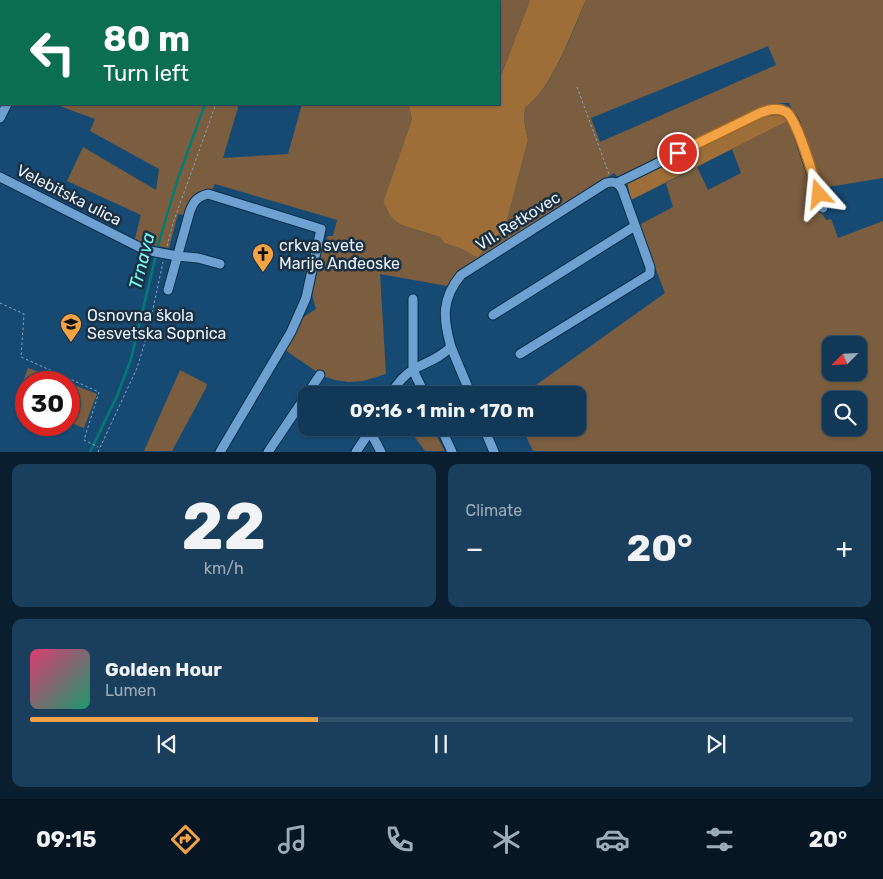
<!DOCTYPE html>
<html lang="en">
<head>
<meta charset="utf-8">
<style>
  body { margin:0; font-family:Rubik,sans-serif; background:#1a3f5c; color:#f1f3f6; height:100vh; display:flex; flex-direction:column; font-size:19px; white-space:nowrap }
  * { box-sizing:border-box; margin:0 }
  p { font-size:16px; color:#9cacb9 }
  .icon { flex:none; width:28px; height:28px; fill:none; stroke:currentColor; stroke-width:2; stroke-linecap:round; stroke-linejoin:round }
  .map { position:relative; height:452px; overflow:hidden }
  .drawer { display:flex; flex-direction:column; gap:12px; padding:12px; background:#091f2f; flex:1 }
  .drawer>* { flex:none }
  .hud { position:absolute; left:0px; top:0px; width:500px; height:105px; box-shadow:0 1px 4px #0004,0 0 0 1px #30526c; background:#0b6e4f; color:#fff; overflow:hidden }
  .needle { width:32px; rotate:246deg }
  .fabs { position:absolute; left:822px; top:336px; display:grid; gap:10px }
  .fabs a { display:grid; place-items:center; width:45px; height:45px; border-radius:10px; background:#113856; box-shadow:0 1px 4px #0004,0 0 0 1px #30526c; font-size:25px }
  .speed { position:absolute; left:15px; top:371px; display:flex; gap:10px; font-size:25px; font-weight:700; text-align:center }
  .speed>* { display:grid; place-content:center; width:65px; height:65px; border-radius:50%; background:#113856; box-shadow:0 1px 4px #0004,0 0 0 1px #30526c; line-height:1 }
  .speed .limit { border:8px solid #d22; background:#fff; color:#111 }
  .pin { position:absolute; display:grid; place-items:center; width:42px; height:42px; color:#fff; margin:-21px; border:2px solid #fff; border-radius:50%; box-shadow:0 1px 5px #0007 }
  .me { position:absolute; width:55px; margin:-28px; rotate:342deg; stroke-linejoin:round; filter:drop-shadow(0 0 4px #0008) }
  .turn { display:flex; align-items:center; gap:18px; height:105px; padding:0 20px; font-size:22px }
  .turn .icon { width:65px; height:65px; stroke-width:2.5 }
  .turn b { display:block; font-size:35px; line-height:42px }
  .big { font-size:38px; font-weight:700; line-height:1.1 }
  .drawer .tile { flex:1; display:flex; flex-direction:column; justify-content:center; gap:8px; min-width:0; padding:0 18px; border-radius:10px; background:#1a3f5c }
  .drawer .dial { align-items:center; gap:0 }
  .dial b { font-size:65px; line-height:1 }
  .song { display:flex; align-items:center; gap:15px }
  .cover { width:60px; height:60px; border-radius:8px; background:linear-gradient(135deg,hsl(340 70% 55%),hsl(160 70% 35%)) }
  .played { height:5px; border-radius:2px; background:linear-gradient(90deg,#f4a344 35%,#30526c 35%) }
  .keys { display:flex; justify-content:space-around; direction:ltr }
  .heat { display:flex; justify-content:space-between; align-items:center; font-size:28px; direction:ltr }
  .drawer .tiles { flex:1; display:grid; gap:12px; grid-template-columns:1fr 1fr }
  .tile:last-child { grid-column:span 2 }
  .trip { position:absolute; left:298px; top:386px; width:288px; height:50px; border-radius:10px; background:#113856; box-shadow:0 1px 4px #0004,0 0 0 1px #30526c; font-weight:700; line-height:50px; text-align:center }
  .menu { display:flex; height:80px; justify-content:space-around; align-items:center; background:#071622; color:#9cacb9 }
  .menu .icon { width:35px; height:35px }
  .menu .current { color:#f4a344 }
  .menu b { font-size:22px; color:#f1f3f6 }
  .map>svg:first-child { display:block }
  .green { fill:#7b5e3f; fill-rule:evenodd }
  .forest { fill:#9d6e38 }
  .lines { fill:none; stroke-linecap:round; stroke-linejoin:round }
  .stream { stroke:#007c74; stroke-width:2.5 }
  .minor-casing { stroke:#072f4e; stroke-width:11 }
  .path { stroke:#87a5bd; stroke-width:1; stroke-dasharray:2.5 2.5; stroke-linecap:butt }
  .minor { stroke:#6ea1d0; stroke-width:9 }
  .route-casing { stroke:#9f6a2c; stroke-width:12 }
  .route { stroke:#f4a344; stroke-width:9 }
  .labels { text-anchor:middle; dominant-baseline:central; stroke-width:5; stroke-linejoin:round; paint-order:stroke }
  .street-label { font-size:16px; fill:#e8f3fd; stroke:#1a2f42 }
  .poi-label { font-size:16px; fill:#e8f3fd; stroke:#1a2f42; text-anchor:start }
  .water-label { font-size:18px; font-style:italic; fill:#73fdf0; stroke:#1a2f42 }
</style>
</head>
<body>
<div class="map">
<svg width="883" height="452" viewBox="0 0 883 452">
  <rect width="100%" height="100%" fill="#174a73"/>
  <path class="green" d="M489 0H530L499 81V1H488Z
    M586 0H883V178L822 188 819 184 803 134 789 103H774L621 176H617L614 173 478 258 457 273 447 286 380 274 386 374 363 381 349 382 335 380 323 376 285 350 302 318 316 309 312 295 322 250 328 236H333L337 220 215 184 211 192C193 188 189 201 185 215L178 214 169 248 134 242 141 215 67 181 83 147 156 190 159 169 90 131 95 119 57 105V104H239L223 158 288 154 302 104H408L412 119 383 202 391 217 401 225 440 237 444 243 462 249 478 257 487 242 504 232 528 140 524 121 525 108C552 90 573 30 586 0ZM768 46 776 65 600 142 591 118Z
    M788 121 811 182 816 204 826 220 831 219 838 238 883 221V451H533L522 428H576V395H522L665 293 639 225 673 207 666 183 697 167 708 190 741 173 732 149ZM831 345H859V372H831ZM831 400H859V428H831Z
    M28 368 67 382H26V405L16 401Z
    M180 370 207 384 206 388 172 451H144Z
    M69 383 97 394 84 428 69 422Z
    M408 428H432L445 451H425Z"/>
  <path class="forest" d="M530 0H586C572 31 552 89 525 108L524 121 528 140 504 232 487 242 478 258 462 249 444 243 440 237 401 225 391 217 383 202 412 119 408 104H484L489 106 490 104H499V81Z
    M766 114 786 115 788 121 631 200 627 182Z"/>
  <g class="lines">
    <path class="stream" d="M242 1V0
      M157 249 178 178 205 104
      M90 452 117 396 131 359 156 255"/>
    <g class="minor-casing">
      <path id="minor" d="M110 0 112 1
        M85 1 88 0
        M0 118 7 104
        M0 177 145 250 177 256 198 258 220 264
        M617 183 760 113C775 108 787 107 795 123L823 208
        M168 290 190 211C194 201 197 197 208 194L321 229 306 298 291 332 220 452
        M413 299V370L425 395
        M493 315 635 226
        M451 347 471 395
        M390 395C396 385 404 375 414 369 429 361 438 359 451 347 443 319 441 299 461 275L606 183C614 181 617 182 622 189L650 267V274L520 354
        M441 428 452 452
        M484 428 494 452
        M370 431 381 452
        M268 452 320 375
        M356 452 372 428"/>
    </g>
    <path class="path" d="M253 1V0
      M577 87 609 174
      M167 246 173 223 216 104
      M0 303 24 314 21 357 99 392 84 440 98 447
      M98 452 137 368 148 332 163 262"/>
    <use href="#minor" class="minor"/>
  </g>
  <g class="lines">
    <g class="route-casing">
      <path id="route" d="M678 153 760 113C768 110 777 107 786 112 797 118 814 179 819 194"/>
    </g>
    <use href="#route" class="route"/>
  </g>
  <defs>
    <g id="church-pin" transform="scale(1.125)"><path d="M0 17L-7.5 6A9.5 9.5 0 1 1 7.5 6Z" fill="#f4a344" stroke="#1a2f42"/><path d="M-1.2-6h2.4v3.5h3.3v2.4h-3.3V6h-2.4V-.1h-3.3v-2.4h3.3Z" fill="#111"/></g>
    <g id="school-pin" transform="scale(1.125)"><path d="M0 17L-7.5 6A9.5 9.5 0 1 1 7.5 6Z" fill="#f4a344" stroke="#1a2f42"/><path d="M0-5L7-2L0 1L-7-2ZM-4 1L0 2.5L4 1V4Q0 6-4 4Z" fill="#111"/></g>
  </defs>
  <g fill-rule="evenodd">
    <use href="#church-pin" x="263" y="254"/>
    <use href="#school-pin" x="71" y="324"/>
  </g>
  <g class="labels">
    <g class="street-label">
      <text transform="translate(69 195) rotate(27)">Velebitska ulica</text>
      <text transform="translate(518 221) rotate(-32)">VII. Retkovec</text>
    </g>
    <g class="poi-label">
      <text x="279" y="245">crkva svete<tspan x="279" dy="18">Marije Anđeoske</tspan></text>
      <text x="87" y="315">Osnovna škola<tspan x="87" dy="18">Sesvetska Sopnica</tspan></text>
    </g>
    <g class="water-label">
      <text transform="translate(142 261) rotate(-76)">Trnava</text>
    </g>
  </g>
</svg>
<div class="fabs">
<a><svg class="needle" viewBox="-14 -14 28 28"><path d="M0-13l5 13h-10z" fill="#e53935"/><path d="M0 13l5-13h-10z" fill="#9cacb9"/></svg></a>
<a><svg class="icon" aria-label="search" viewBox="0 0 24 24"><circle cx="10" cy="10" r="6"/><path d="M15 15l6 6"/></svg></a>
</div>
<div class="speed"><div class="limit">30</div></div>
<div class="pin" style="left:678px;top:153px;background:#d93025"><svg class="icon" aria-label="arrive" viewBox="0 0 24 24"><path d="M6 21V4h12l-3 4 3 4H6"/></svg></div>
<svg class="me" style="left:819px;top:194px" viewBox="-20 -20 40 40"><path d="M0-17L14 15 0 8-14 15z" fill="#f4a344" stroke="#fff" stroke-width="4"/></svg>
<div class="trip">09:16 · 1 min · 170 m</div>
<div class="hud">
<div class="turn"><svg class="icon" aria-label="left" viewBox="0 0 24 24"><path d="M17 20v-9H6M10 6l-5 5 5 5"/></svg><div><b>80 m</b>Turn left</div></div>
</div>
</div>
<section class="drawer">
<div class="tiles">
<div class="tile dial"><b>22</b><p>km/h</p></div>
<div class="tile"><p>Climate</p>
<div class="heat"><a>−</a><b class="big">20°</b><a>+</a></div>
</div>
<div class="tile">
<div class="song"><i class="cover"></i><div><b>Golden Hour</b><p>Lumen</p></div></div>
<div class="played"></div>
<div class="keys"><svg class="icon" aria-label="previous" viewBox="0 0 24 24"><path d="M18 5L8 12l10 7zM5 5v14"/></svg><svg class="icon" aria-label="pause" viewBox="0 0 24 24"><path d="M8 5v14M16 5v14"/></svg><svg class="icon" aria-label="next" viewBox="0 0 24 24"><path d="M6 5l10 7-10 7zM19 5v14"/></svg></div>
</div>
</div>
</section>
<nav class="menu">
<b>09:15</b>
<svg class="icon current" aria-label="directions" viewBox="0 0 24 24"><path d="M12 3l9 9-9 9-9-9zM9 14v-3h6M13 9l2 2-2 2"/></svg>
<svg class="icon" aria-label="music" viewBox="0 0 24 24"><path d="M9 18V5l10-2v13"/><circle cx="6" cy="18" r="3"/><circle cx="16" cy="16" r="3"/></svg>
<svg class="icon" aria-label="phone" viewBox="0 0 24 24"><path d="M5 4h4l2 5-3 2q2 4 5 5l2-3 5 2v4C11 20 4 13 5 4z"/></svg>
<svg class="icon" aria-label="climate" viewBox="0 0 24 24"><path d="M12 3v18M4 7l16 10M4 17L20 7"/></svg>
<svg class="icon" aria-label="car" viewBox="0 0 24 24"><path d="M5 17H2v-5l4-1 3-4h7l3 4 3 1v5h-3M9 17h6M6 11h13"/><circle cx="7" cy="17" r="2"/><circle cx="17" cy="17" r="2"/></svg>
<svg class="icon" aria-label="filters" viewBox="0 0 24 24"><path d="M4 7h16M4 17h16"/><circle cx="9" cy="7" r="2"/><circle cx="15" cy="17" r="2"/></svg>
<b>20°</b>
</nav>
</body>
</html>
